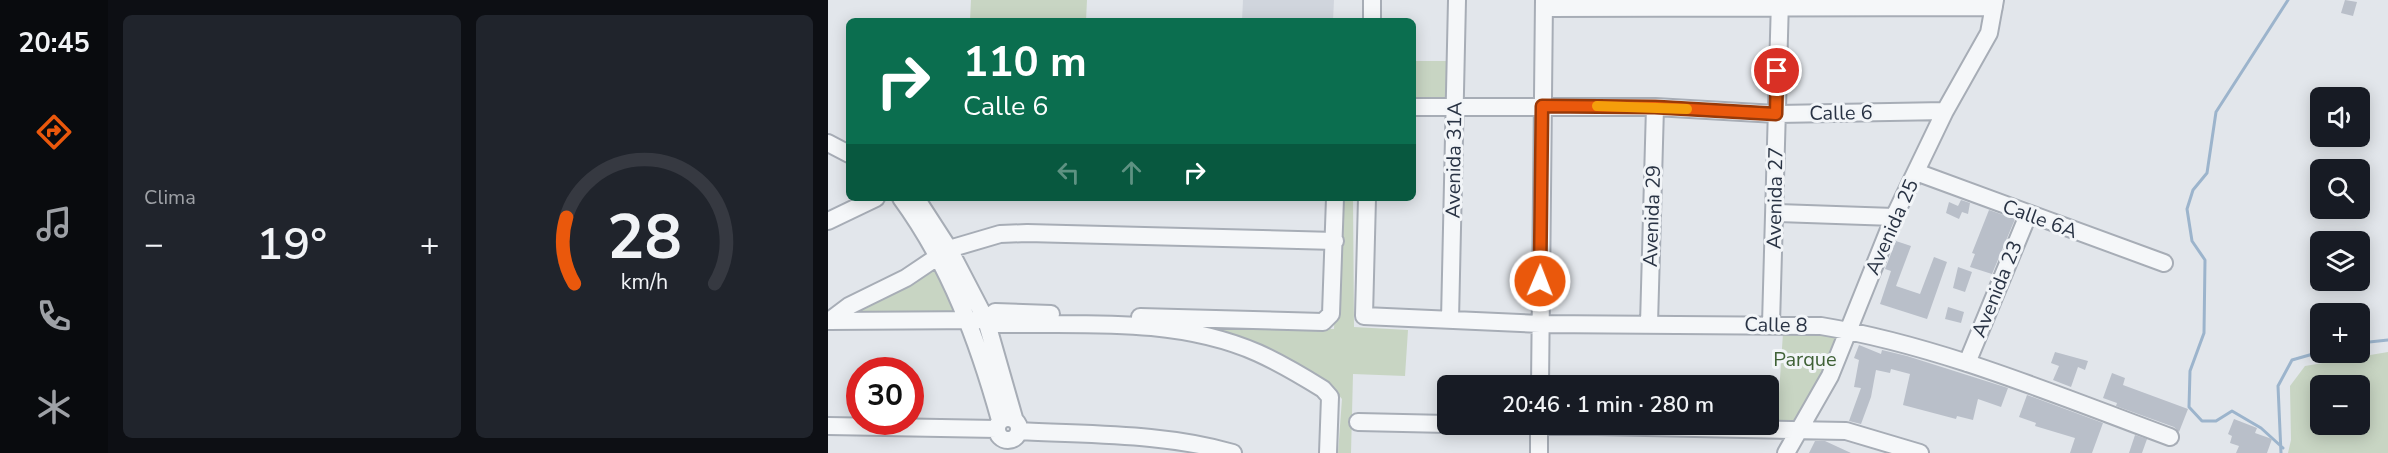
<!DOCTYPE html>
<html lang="es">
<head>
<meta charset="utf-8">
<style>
  body { margin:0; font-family:"Nunito Sans",sans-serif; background:#20242c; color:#f1f3f6; height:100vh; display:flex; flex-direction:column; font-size:22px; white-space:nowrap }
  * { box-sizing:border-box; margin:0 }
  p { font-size:20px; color:#9ea1a6 }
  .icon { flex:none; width:33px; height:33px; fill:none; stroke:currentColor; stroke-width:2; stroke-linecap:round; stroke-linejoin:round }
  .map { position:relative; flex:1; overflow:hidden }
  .sheet { display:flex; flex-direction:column; gap:15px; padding:15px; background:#0d0f14; width:720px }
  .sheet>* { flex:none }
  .banner { position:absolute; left:18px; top:18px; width:570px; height:183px; border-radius:9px; box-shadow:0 3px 15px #0003; background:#0b6e4f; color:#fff; overflow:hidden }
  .buttons { position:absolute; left:1482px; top:87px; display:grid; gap:12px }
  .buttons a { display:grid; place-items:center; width:60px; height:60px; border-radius:9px; background:#171b24; box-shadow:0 3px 15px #0003; font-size:30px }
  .speed { position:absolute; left:18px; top:357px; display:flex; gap:12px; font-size:30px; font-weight:700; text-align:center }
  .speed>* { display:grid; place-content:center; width:78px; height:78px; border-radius:50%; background:#171b24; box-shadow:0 3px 15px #0003; line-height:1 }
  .speed .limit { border:9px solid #d22; background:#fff; color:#111 }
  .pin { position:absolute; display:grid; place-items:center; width:51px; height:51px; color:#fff; margin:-26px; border:3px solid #fff; border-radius:50%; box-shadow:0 2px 6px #0007 }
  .me { position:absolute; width:66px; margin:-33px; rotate:1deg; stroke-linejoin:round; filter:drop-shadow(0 0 4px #0008) }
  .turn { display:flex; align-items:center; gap:21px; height:126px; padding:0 18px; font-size:27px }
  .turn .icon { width:78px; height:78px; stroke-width:2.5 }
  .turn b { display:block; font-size:42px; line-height:51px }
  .lanes { display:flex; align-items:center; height:57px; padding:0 18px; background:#0003; justify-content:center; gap:30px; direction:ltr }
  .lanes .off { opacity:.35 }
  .big { font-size:45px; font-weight:600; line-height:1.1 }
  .sheet .widget { flex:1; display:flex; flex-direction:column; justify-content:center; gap:9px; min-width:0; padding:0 21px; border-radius:9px; background:#20242c }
  .sheet .dial { align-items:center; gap:0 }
  .dial svg { height:156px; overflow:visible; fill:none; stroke:#363941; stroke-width:7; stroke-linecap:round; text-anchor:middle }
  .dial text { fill:#f1f3f6; stroke:none }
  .heat { display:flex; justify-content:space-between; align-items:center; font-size:33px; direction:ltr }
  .sheet .tiles { flex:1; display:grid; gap:15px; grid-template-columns:repeat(2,1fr) }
  .trip { position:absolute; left:609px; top:375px; width:342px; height:60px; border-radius:9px; background:#171b24; box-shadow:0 3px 15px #0003; font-weight:600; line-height:60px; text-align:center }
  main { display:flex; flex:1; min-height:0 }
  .menu { display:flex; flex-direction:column; width:108px; justify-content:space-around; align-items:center; background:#090b0e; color:#9ea1a6 }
  .menu .icon { width:42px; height:42px }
  .menu .current { color:#ea580c }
  .menu b { font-size:27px; color:#f1f3f6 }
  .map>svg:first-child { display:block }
  .built { fill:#d0d5dd }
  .green { fill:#c8d5c3; fill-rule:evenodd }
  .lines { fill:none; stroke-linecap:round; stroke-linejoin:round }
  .stream { stroke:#9cb4cc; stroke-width:3 }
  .building { fill:#b9bfc9 }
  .minor-casing { stroke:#a7adb6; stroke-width:20 }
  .minor { stroke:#f5f7f9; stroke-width:16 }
  .route-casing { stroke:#983908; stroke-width:15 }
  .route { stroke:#ea580c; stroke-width:10 }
  .slow { stroke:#f59e0b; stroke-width:10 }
  .labels { text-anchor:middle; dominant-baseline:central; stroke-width:6; stroke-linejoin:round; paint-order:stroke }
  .street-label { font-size:20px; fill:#293344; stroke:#f2f5f8 }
  .park-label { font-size:20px; fill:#3f6136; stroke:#f2f5f8 }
</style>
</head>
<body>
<main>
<nav class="menu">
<b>20:45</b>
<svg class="icon current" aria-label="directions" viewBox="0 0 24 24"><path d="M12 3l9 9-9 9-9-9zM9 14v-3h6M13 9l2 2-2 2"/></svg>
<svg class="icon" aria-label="music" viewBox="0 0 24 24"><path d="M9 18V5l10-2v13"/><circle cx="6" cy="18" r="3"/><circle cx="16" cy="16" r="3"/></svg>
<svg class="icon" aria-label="phone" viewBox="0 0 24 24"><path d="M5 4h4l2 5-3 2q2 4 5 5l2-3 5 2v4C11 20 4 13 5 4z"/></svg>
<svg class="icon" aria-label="climate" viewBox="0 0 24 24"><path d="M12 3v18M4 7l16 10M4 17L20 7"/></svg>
</nav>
<section class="sheet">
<div class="tiles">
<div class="widget"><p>Clima</p>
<div class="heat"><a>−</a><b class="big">19°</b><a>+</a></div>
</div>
<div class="widget dial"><svg viewBox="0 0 100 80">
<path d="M14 69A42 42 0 1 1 86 69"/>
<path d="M14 69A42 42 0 0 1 10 35" stroke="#ea580c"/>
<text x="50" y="56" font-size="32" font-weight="700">28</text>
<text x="50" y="72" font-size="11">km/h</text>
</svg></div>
</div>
</section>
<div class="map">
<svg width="1560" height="453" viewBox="0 0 1560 453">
  <rect width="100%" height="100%" fill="#e2e6eb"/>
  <path class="built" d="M415 0H506L505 21H414Z"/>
  <path class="green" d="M143 0H259L258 21H142Z
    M585 61H618V97H585Z
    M511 198H525L526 327 580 330 577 376 525 374 523 453H510L514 399 504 387 432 345 365 327 506 329Z
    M110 260 137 318 8 319Z
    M955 333 1012 335 996 377 970 426 949 424Z
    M1560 352V453H1460L1463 440 1462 386 1477 366ZM1492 386H1532V424H1492Z"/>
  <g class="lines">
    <path class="stream" d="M1532 343 1560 340
      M1455 448 1433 428 1404 411 1388 421H1374L1361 407 1362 371 1376 333 1377 260 1364 241 1359 209 1365 190 1379 173 1388 112 1460 0
      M1453 453 1450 386 1464 360 1492 352"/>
  </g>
  <path class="building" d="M1517 0 1529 2 1525 16 1513 13Z
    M1133 200 1142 203 1140 214 1134 212 1131 219 1118 213 1121 202 1130 206Z
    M1161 210 1187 219 1164 274 1142 267 1147 254 1144 253Z
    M1068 241 1083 246 1068 286 1092 294 1106 257 1119 262 1099 319 1052 304 1063 271 1057 269Z
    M1130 267 1144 272 1137 292 1125 288Z
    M1120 307 1136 312 1133 323 1117 319Z
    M1031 345 1053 354 1054 350 1079 356 1180 388 1173 407 1150 399 1145 420 1129 416 1128 419 1075 405 1082 374 1063 369 1062 373 1048 370 1043 397 1033 424 1021 421 1033 388 1026 387 1031 360 1026 358Z
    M1227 352 1260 361 1257 370 1250 367 1243 387 1225 380 1231 366 1223 363Z
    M1284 373 1297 378 1295 385 1360 409 1351 432 1346 427 1288 406 1289 403 1275 398Z
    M1199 395 1275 423 1264 453H1242L1247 438 1207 426 1208 423 1191 417Z
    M1406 419 1429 428 1427 433 1444 439 1439 453H1408L1411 446 1402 443 1404 436 1400 434Z
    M1307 435 1319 439 1314 453H1301Z
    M987 441H997L1023 453H981Z"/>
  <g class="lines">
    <g class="minor-casing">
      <path id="minor" d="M716 8 1166 7
        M544 21V0
        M585 107H827L948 114 1117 111
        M0 143 21 154
        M1088 172 1336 263
        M73 198C122 265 150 341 172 420
        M88 198 121 249 158 320 186 418
        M539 198 536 316 712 324 993 326C1113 346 1228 395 1342 437
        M947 213 1066 217
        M0 221 48 198
        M312 317 495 322 503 314 507 198
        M158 320 167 312 223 314
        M622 320 629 0
        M0 321 158 320 168 324C255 325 349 317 430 353 452 363 474 376 495 389L502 397 500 453
        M1 321 21 306 78 278 121 249 172 234 199 233 507 241
        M821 324 827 107
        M943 324 952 0
        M1139 363 1200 215
        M712 386 716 0
        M169 429a11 11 0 1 1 22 0a11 11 0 1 1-22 0Z
        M530 422 620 424
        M670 424 1018 431 1092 453
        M0 426 169 429
        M191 431C262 435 337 433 405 453
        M711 453V424
        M958 453 1002 376 1066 217 1117 111 1161 33 1167 0"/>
    </g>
    <use href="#minor" class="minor"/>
  </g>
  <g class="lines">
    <g class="route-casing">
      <path id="route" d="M712 281 714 106 827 107 948 114 949 71"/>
    </g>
    <use href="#route" class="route"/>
    <path class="slow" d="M769 106 859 109"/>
  </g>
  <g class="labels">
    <g class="street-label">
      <text transform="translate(1013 113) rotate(-1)">Calle 6</text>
      <text transform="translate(626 160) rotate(-89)">Avenida 31A</text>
      <text transform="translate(947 198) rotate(-89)">Avenida 27</text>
      <text transform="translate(824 216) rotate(-88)">Avenida 29</text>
      <text transform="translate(1212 219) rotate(20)">Calle 6A</text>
      <text transform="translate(1064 227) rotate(-66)">Avenida 25</text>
      <text transform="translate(1169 289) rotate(-68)">Avenida 23</text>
      <text transform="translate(948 325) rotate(1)">Calle 8</text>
    </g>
    <g class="park-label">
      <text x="977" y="359">Parque</text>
    </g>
  </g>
</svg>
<div class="buttons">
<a><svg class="icon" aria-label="sound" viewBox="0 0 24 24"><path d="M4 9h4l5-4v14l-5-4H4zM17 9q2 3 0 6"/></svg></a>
<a><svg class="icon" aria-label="search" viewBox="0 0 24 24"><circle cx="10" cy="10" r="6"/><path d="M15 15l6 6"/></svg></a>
<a><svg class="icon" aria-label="layers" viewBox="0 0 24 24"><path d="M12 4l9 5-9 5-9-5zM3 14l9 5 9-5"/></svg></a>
<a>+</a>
<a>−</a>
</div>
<div class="speed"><div class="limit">30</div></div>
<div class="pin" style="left:949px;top:71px;background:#d93025"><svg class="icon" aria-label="arrive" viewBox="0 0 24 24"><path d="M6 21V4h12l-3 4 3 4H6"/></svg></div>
<svg class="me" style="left:712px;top:281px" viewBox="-20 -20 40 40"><circle r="17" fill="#ea580c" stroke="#fff" stroke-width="3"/><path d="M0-11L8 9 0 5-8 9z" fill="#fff"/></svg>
<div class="trip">20:46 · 1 min · 280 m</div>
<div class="banner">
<div class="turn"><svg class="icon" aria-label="right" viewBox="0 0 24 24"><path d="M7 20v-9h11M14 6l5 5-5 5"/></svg><div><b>110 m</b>Calle 6</div></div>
<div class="lanes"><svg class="icon off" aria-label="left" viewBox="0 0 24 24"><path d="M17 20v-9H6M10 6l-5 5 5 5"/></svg><svg class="icon off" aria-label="ahead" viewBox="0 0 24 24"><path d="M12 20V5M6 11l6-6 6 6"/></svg><svg class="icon" aria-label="right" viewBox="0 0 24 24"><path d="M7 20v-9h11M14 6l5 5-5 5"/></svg></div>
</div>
</div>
</main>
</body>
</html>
